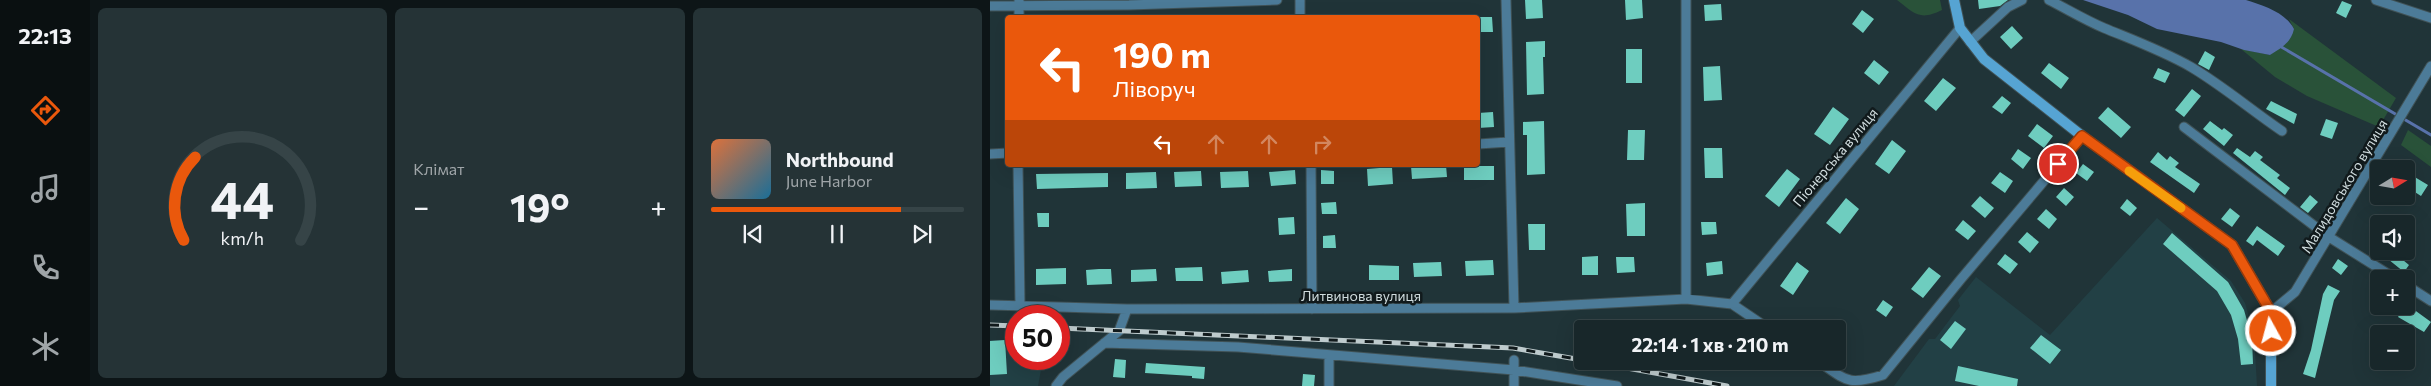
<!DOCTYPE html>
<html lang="uk">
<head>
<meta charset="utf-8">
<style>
  body { margin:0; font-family:Commissioner,sans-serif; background:#253336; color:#f1f3f6; height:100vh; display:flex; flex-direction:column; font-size:19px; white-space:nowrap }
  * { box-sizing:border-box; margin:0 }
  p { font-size:16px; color:#9fa5a8 }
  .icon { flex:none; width:28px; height:28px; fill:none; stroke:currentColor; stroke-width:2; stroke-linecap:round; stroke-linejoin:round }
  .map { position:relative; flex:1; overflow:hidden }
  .details { display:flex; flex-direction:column; gap:8px; padding:8px; background:#0d1517; width:900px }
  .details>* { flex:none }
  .hud { position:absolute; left:15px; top:15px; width:475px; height:152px; border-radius:5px; box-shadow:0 5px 20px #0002,0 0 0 1px #364447; background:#ea580c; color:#fff; overflow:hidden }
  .needle { width:32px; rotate:79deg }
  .tools { position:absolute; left:1380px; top:160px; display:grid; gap:10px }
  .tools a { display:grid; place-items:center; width:45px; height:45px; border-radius:5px; background:#18272a; box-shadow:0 5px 20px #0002,0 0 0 1px #364447; font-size:25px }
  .speed { position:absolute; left:15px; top:305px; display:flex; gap:10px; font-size:25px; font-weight:700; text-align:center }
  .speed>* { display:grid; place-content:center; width:65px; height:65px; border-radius:50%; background:#18272a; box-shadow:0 5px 20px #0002,0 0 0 1px #364447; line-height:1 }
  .speed .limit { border:8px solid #d22; background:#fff; color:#111 }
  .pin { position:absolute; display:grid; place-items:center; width:42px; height:42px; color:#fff; margin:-21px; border:2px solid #fff; border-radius:50%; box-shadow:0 1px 5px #0007 }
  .me { position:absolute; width:55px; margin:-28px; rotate:353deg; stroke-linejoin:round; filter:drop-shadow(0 0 4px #0008) }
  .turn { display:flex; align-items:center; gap:18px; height:105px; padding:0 25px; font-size:22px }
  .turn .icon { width:65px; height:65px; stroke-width:2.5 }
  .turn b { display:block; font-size:35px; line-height:42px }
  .lanes { display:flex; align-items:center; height:48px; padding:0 25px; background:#0003; justify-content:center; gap:25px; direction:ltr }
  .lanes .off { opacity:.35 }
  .big { font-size:38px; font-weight:700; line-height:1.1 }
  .details .widget { flex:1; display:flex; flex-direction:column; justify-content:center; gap:8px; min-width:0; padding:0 18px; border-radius:8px; background:#253336 }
  .details .dial { align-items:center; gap:0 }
  .dial svg { height:130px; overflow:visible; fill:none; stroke:#364447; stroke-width:7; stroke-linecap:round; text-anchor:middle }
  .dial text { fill:#f1f3f6; stroke:none }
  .song { display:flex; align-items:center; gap:15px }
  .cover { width:60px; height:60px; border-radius:8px; background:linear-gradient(135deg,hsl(20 70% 55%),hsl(200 70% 35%)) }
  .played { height:5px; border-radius:2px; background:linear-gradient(90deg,#ea580c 75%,#364447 75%) }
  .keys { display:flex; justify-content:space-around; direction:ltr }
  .heat { display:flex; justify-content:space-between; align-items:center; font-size:28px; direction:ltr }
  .details .tiles { flex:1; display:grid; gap:8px; grid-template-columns:repeat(3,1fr) }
  .trip { position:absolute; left:584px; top:320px; width:272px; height:50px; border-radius:5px; background:#18272a; box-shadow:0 5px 20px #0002,0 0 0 1px #364447; font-weight:700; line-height:50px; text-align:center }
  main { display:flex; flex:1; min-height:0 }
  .tab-bar { display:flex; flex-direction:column; width:90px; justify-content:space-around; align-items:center; background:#0a1011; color:#9fa5a8 }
  .tab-bar .icon { width:35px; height:35px }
  .tab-bar .active { color:#ea580c }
  .tab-bar b { font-size:22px; color:#f1f3f6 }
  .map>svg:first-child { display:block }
  .built { fill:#224045 }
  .green { fill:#295239 }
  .water { fill:#5872aa }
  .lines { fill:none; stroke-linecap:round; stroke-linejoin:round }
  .stream { stroke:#5872aa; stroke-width:3 }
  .building { fill:#6ecdbf }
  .minor-casing { stroke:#405256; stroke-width:11 }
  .secondary-casing { stroke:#405256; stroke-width:12 }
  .minor { stroke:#4c7b98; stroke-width:9 }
  .secondary { stroke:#56a4d3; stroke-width:10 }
  .rail-casing { stroke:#becbcd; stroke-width:5 }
  .rail { stroke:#111a1c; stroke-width:3; stroke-dasharray:9; stroke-linecap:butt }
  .route-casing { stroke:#983908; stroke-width:12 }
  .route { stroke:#ea580c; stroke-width:9 }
  .slow { stroke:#f59e0b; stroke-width:9 }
  .labels { text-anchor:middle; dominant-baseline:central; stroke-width:5; stroke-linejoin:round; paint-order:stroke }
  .street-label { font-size:14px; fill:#d0dcde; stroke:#111a1c }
</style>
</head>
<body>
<main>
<nav class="tab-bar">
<b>22:13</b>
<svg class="icon active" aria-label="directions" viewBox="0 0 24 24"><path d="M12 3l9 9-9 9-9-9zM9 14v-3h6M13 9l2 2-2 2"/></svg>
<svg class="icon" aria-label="music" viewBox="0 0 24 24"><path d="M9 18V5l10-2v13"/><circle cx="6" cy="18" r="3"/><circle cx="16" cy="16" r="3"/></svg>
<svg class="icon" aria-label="phone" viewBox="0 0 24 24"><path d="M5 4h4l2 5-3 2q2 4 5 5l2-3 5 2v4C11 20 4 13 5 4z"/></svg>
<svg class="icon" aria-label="climate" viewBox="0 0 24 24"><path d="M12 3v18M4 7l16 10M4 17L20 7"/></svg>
</nav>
<section class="details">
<div class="tiles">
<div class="widget dial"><svg viewBox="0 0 100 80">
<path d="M14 69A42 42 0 1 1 86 69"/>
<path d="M14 69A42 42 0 0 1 21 18" stroke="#ea580c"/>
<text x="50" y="56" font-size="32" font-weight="700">44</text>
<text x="50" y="72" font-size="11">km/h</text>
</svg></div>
<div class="widget"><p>Клімат</p>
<div class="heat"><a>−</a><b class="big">19°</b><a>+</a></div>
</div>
<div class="widget">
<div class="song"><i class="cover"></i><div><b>Northbound</b><p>June Harbor</p></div></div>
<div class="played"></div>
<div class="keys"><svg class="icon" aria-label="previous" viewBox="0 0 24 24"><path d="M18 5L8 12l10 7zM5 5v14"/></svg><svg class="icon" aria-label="pause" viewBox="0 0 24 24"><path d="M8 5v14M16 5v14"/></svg><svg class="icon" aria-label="next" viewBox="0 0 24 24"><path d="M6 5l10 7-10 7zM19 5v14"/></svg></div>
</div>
</div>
</section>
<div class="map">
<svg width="1441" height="386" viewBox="0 0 1441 386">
  <rect width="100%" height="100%" fill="#203438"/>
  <path class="built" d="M1167 218 1241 281 1255 303 1264 335 1267 386H904L939 339H945L970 306 968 300 986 277 1060 335Z
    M0 340H26V359H53L48 386H0Z"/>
  <path class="green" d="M907 0H950L952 10C930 21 925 14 907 0Z
    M1299 19 1406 98 1389 127 1317 96 1285 77 1251 49 1280 55 1304 29Z
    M1418 130 1441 146V167L1411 145Z"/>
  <path class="water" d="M1093 0H1256C1274 6 1295 12 1304 29 1301 43 1291 48 1280 55L1254 50 1231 42 1167 29 1138 15Z"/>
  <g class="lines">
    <path class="stream" d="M1288 45 1441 135"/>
  </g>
  <path class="building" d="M535 0H552L553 18 536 19Z
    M635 0H652L653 18 636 20Z
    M988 0H1018L1010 6 989 9Z
    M1352 1 1362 5 1356 18 1346 13Z
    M731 4 732 20 715 21 714 5Z
    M872 10 884 19 873 33 862 24Z
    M488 17H502L503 32H488Z
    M1022 26 1033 38 1021 49 1010 37Z
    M555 41V57H553L554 94 537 95 536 42Z
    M636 49H652V83H636Z
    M1215 51 1225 57 1219 70 1208 64Z
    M884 60 899 72 889 85 874 73Z
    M1059 63 1079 78 1071 89 1051 73Z
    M730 66 732 100 714 101 713 67Z
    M1168 68 1180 73 1175 83 1163 78Z
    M953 78 966 88 946 111 934 101Z
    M1202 89 1211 96 1194 117 1185 110Z
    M1012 96 1021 103 1012 114 1002 107Z
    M1281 101 1307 114 1304 124 1276 109Z
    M843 107 859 119 840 145 824 134Z
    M1118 107 1141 127 1131 138 1108 118Z
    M503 112 504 127 488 128V113Z
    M1336 119 1348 123 1342 139 1330 135Z
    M554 121 555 174 537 175V135H533V122Z
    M1220 121 1232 130 1234 128 1243 135 1234 146 1213 129Z
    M1047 124 1063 136 1054 148 1038 136Z
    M638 130H655L654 160H637Z
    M902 140 916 151 899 174 885 164Z
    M714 148H732L733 178H715Z
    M1247 148 1260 157 1265 151 1273 157 1270 160 1290 175 1287 178 1300 188 1295 195 1243 153Z
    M1028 149 1041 158 1033 169 1021 159Z
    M1168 152 1177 160 1180 156 1189 163 1185 167 1210 184 1204 193 1160 162Z
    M1093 164 1104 172 1097 181 1086 173Z
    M431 165H456L457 177 422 179 421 166Z
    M474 166H504V180H474Z
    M402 167 403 184 378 186 377 169Z
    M797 169 810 179 789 207 775 196Z
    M305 170 306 184 281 186 279 172Z
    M331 170 344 171V184H331Z
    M211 171 212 186 185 187 184 172Z
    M258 171 259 187 231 188 230 172Z
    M166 172 167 188 136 189V173Z
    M1010 172 1023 181 1015 193 1001 183Z
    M118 173V187L47 189 46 174Z
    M1423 176 1438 185 1431 196 1417 187Z
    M1074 188 1084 197 1076 206 1066 197Z
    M1320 195 1328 202 1318 213 1310 207Z
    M990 196 1004 208 995 218 981 206Z
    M856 198 869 209 850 234 836 223Z
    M1137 199 1147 208 1140 216 1130 208Z
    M346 202 347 214H332L331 203Z
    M655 203V236H637L636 204Z
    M1240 208 1250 216 1242 227 1231 219Z
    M1056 209 1067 219 1059 229 1047 219Z
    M47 213H59V227H48Z
    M304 217 305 234 289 235 288 218Z
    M973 220 986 231 978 240 965 230Z
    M711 222H726L727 234 712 235Z
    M538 224H555V250H539Z
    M1267 226 1295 246 1288 256 1267 240 1263 246 1256 241Z
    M1037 232 1049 242 1040 253 1028 242Z
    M1182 233 1238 282 1254 310 1262 338 1263 364 1251 365 1248 339 1241 315 1227 291 1173 244Z
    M345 235 346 248H333V236Z
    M1388 251H1402L1419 265 1414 272Z
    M1015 254 1028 264 1020 274 1007 264Z
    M608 256V275H592V257Z
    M626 257H644L645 272 627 273Z
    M1348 259 1358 266 1351 275 1342 268Z
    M503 260 504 275 476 276 475 261Z
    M732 261 733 274 717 276 716 263Z
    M451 262 452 276 424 277 423 263Z
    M807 262 819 271 803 295 790 286Z
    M379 265 409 266V280H379Z
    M212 267 213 281H186L185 268Z
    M939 267 951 276 933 298 921 289Z
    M76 268V284L46 285V269Z
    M109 269H121L122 284 97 285 96 270Z
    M166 269 167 281 141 282V270Z
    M302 269V281L279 282 278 271Z
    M258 270 259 282 232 284 231 272Z
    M1338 285 1350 291 1344 300 1325 378 1313 374 1321 350 1333 294Z
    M893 300 903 307 896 317 886 310Z
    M1415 306H1419L1441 322 1434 332 1408 317Z
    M965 321 976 329 961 349 950 340Z
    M1051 335 1071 350 1060 364 1040 348Z
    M15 340 17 374 0 375V341Z
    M125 359 136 360 135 378 123 377Z
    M156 363 215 367 214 379 202 378V376L155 373Z
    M968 366 1028 379 1027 386H989L965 381Z
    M313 374 325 375 324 386H312Z"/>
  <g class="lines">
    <g class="minor-casing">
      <path id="minor" d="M29 0V18
        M516 0 524 308
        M696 0V299
        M1059 0C1077 9 1095 20 1114 28 1143 40 1173 51 1201 67 1233 86 1261 110 1292 131
        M1386 0 1441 18
        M0 6 139 5 287 0
        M310 18V0
        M980 42 1018 7 1032 0
        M1194 127 1339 237 1406 279
        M488 144 519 142
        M0 154 18 153
        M28 165 30 305
        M321 165 322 309
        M1416 285 1441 301
        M742 304 970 28
        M0 305 137 309 524 308 696 299 742 304 779 329
        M1281 312 1305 292 1441 66
        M114 343 248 347 524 370 627 386
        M828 361C857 381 858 386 893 375L971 279 1092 136
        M66 386 73 377 129 331 137 309
        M339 386V356
        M524 386V360"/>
    </g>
    <g class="secondary-casing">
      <path id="secondary" d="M964 0 970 28 994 59 1092 136 1242 245 1281 312V386"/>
    </g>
    <use href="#minor" class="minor"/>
    <use href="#secondary" class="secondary"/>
    <g class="rail-casing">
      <path id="rail" d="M0 325 26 326
        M69 328 523 348 592 360
        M598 361 737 386"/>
    </g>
    <use href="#rail" class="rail"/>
  </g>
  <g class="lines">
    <g class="route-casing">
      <path id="route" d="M1068 164 1092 136 1242 245 1281 312V331"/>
    </g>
    <use href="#route" class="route"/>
    <path class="slow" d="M1139 171 1191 208"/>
  </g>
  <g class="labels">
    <g class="street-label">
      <text transform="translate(845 157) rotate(-50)">Піонерська вулиця</text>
      <text transform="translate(1354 186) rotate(-59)">Малидовського вулиця</text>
      <text x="371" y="295">Литвинова вулиця</text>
    </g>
  </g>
</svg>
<div class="tools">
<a><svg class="needle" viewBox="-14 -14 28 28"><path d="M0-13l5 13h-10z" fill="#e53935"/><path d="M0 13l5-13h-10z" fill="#9fa5a8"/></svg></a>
<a><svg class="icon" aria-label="sound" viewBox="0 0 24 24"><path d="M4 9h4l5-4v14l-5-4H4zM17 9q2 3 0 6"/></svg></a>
<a>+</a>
<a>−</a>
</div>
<div class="speed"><div class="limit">50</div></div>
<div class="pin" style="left:1068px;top:164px;background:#d93025"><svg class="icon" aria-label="arrive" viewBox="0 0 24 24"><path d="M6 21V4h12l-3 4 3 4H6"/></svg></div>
<svg class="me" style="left:1281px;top:331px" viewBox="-20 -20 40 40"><circle r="17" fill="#ea580c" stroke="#fff" stroke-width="3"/><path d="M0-11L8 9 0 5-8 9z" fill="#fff"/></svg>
<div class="trip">22:14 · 1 хв · 210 m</div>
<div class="hud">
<div class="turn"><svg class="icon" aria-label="left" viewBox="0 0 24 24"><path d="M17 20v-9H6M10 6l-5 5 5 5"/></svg><div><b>190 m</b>Ліворуч</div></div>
<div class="lanes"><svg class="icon" aria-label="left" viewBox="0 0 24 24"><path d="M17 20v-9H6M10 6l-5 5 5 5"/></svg><svg class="icon off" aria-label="ahead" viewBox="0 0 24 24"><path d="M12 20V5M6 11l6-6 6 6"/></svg><svg class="icon off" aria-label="ahead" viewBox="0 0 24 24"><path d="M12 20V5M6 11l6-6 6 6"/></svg><svg class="icon off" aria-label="right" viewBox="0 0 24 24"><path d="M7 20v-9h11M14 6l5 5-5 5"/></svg></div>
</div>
</div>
</main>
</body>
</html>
